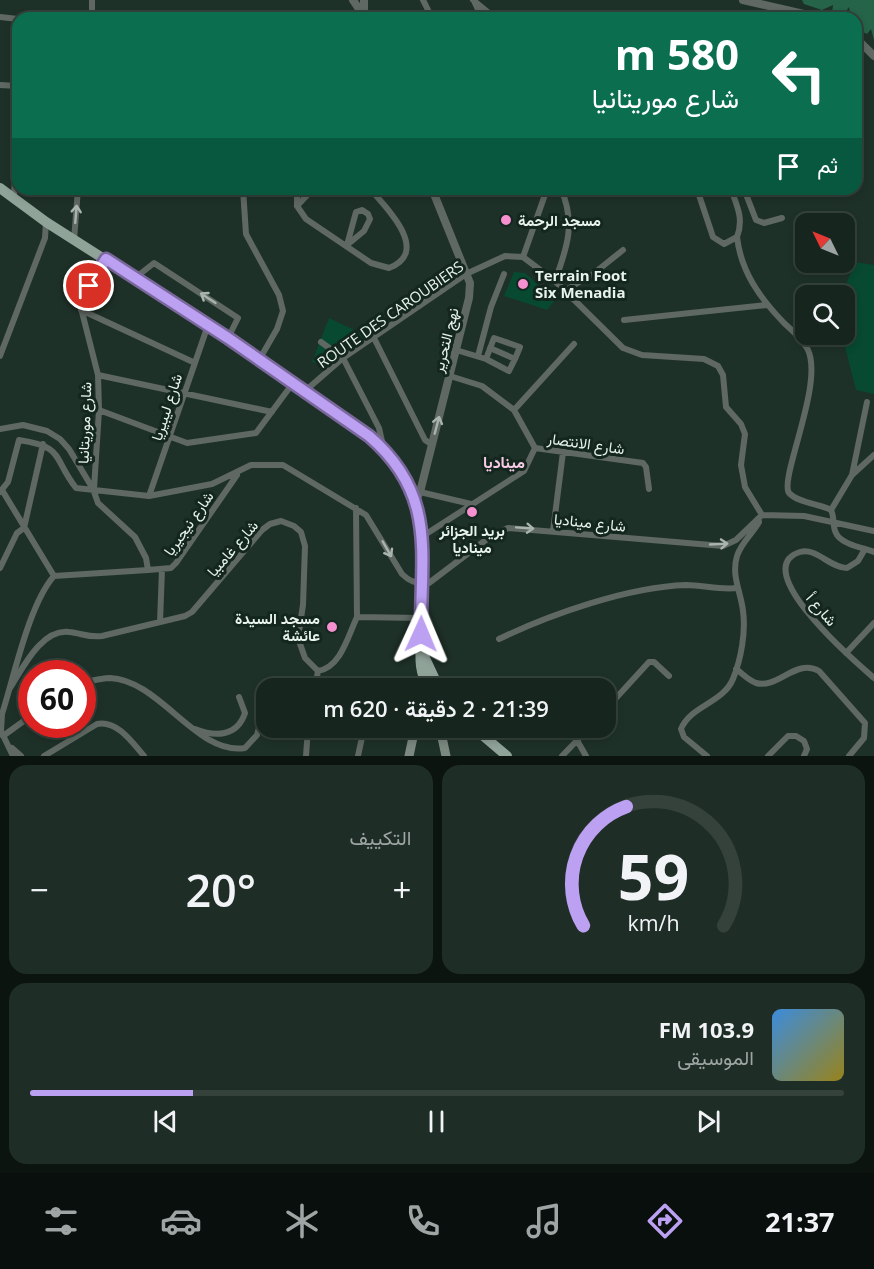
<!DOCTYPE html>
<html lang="ar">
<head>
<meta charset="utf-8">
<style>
  body { margin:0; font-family:"Open Sans",Vazirmatn,sans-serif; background:#1f2d27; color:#f1f3f6; direction:rtl; height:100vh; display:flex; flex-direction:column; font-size:22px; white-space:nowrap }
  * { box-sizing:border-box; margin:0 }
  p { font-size:20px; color:#9ea5a4 }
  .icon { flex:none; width:33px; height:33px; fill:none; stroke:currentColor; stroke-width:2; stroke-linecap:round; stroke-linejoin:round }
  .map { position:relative; height:756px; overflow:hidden; direction:ltr }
  .panel { display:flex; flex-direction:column; gap:9px; padding:9px; background:#0c1410; flex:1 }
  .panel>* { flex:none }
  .top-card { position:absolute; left:12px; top:12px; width:850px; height:183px; border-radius:18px; box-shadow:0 3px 9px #0003,0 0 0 2px #35423c; direction:rtl; background:#0b6e4f; color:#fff; overflow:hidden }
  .needle { width:39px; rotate:313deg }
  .buttons { position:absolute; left:795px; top:213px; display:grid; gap:12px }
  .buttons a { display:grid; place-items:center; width:60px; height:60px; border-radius:12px; background:#16251e; box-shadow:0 3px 9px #0003,0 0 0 2px #35423c; font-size:30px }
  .speed { position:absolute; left:18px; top:660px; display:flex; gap:12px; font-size:30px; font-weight:700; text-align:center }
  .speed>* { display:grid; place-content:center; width:78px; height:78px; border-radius:50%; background:#16251e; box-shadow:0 3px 9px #0003,0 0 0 2px #35423c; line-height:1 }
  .speed .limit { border:9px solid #d22; background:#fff; color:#111 }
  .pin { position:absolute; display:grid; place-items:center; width:51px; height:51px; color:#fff; margin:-26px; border:3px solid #fff; border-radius:50%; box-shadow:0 2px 6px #0007 }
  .me { position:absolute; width:66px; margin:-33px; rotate:1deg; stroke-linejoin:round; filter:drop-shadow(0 0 4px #0008) }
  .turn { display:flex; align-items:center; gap:21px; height:126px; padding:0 24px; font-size:27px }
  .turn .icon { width:78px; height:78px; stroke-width:2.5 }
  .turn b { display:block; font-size:42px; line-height:51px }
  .then { display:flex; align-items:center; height:57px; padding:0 24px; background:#0003; gap:12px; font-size:22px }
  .big { font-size:45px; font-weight:600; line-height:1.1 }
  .panel .card { flex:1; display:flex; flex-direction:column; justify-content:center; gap:9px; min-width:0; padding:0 21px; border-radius:18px; background:#1f2d27 }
  .panel .dial { align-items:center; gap:0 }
  .dial svg { height:156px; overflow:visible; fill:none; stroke:#35423c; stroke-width:7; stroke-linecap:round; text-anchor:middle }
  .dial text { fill:#f1f3f6; stroke:none }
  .song { display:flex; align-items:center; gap:18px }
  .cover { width:72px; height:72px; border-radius:9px; background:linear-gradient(135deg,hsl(210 70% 55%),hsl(50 70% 35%)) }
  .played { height:6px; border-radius:3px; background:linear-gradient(90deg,#bca0f2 20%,#35423c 20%) }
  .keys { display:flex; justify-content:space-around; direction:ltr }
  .heat { display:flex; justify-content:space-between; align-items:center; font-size:33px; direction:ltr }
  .panel .tiles { flex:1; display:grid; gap:9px; grid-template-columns:1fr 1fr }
  .card:last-child { grid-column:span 2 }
  .trip { position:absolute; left:256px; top:678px; width:360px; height:60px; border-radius:18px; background:#16251e; box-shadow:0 3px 9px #0003,0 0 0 2px #35423c; font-weight:600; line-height:60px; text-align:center; direction:rtl }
  .tab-bar { display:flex; height:96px; justify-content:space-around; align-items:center; background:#090f0c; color:#9ea5a4 }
  .tab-bar .icon { width:42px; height:42px }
  .tab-bar .current { color:#bca0f2 }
  .tab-bar b { font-size:27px; color:#f1f3f6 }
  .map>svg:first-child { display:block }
  .green { fill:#074931 }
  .water { fill:#256449 }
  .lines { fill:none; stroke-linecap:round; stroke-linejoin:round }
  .minor { stroke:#5f6863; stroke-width:6 }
  .tertiary { stroke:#5f6863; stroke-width:8 }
  .secondary { stroke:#7b8981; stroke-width:9 }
  .primary { stroke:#90a399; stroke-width:10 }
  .oneway { stroke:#aab4ae }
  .route-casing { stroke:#7a689d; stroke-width:15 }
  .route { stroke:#bca0f2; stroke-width:10 }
  .poi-dot { fill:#f690d0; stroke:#14271e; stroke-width:2 }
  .labels { text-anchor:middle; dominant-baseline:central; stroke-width:6; stroke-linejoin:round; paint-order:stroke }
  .poi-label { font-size:15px; font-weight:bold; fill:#e7f3ec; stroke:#14271e; text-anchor:start }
  .street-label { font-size:15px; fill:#e7f3ec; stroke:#14271e }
  .neighbourhood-label { font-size:16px; font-weight:bold; fill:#f8cce6; stroke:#14271e }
</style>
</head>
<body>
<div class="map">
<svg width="874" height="756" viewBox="0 0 874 756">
  <rect width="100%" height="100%" fill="#1e3128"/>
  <path class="green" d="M855 262 874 265V394L856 390 842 335 844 334V296L842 295Z
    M514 272 525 273 555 300 547 310 504 296Z
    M329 318 367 336 320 365 312 362Z"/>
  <path class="water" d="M802 0H874V40L871 29 867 34 857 29 856 18H851L849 7 841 18 832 14 833 5 822 10 804 4Z"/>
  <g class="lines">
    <path class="minor" d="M423 0 432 18
      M473 0 495 18
      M475 3 482 18
      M0 17 18 19
      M92 18V0
      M0 85 18 86
      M243 189 246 234 279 295 283 311 277 329 259 360
      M297 189V206L313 189
      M697 189 713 237 724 244 737 237C744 219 737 206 731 189
      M744 189 756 220 764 223 782 218
      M14 196 18 121
      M297 206 306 219 371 263 389 268C431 252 387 208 370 189
      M362 210 368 214 370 219 364 231 347 245 356 212Z
      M737 237C741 272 760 298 784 323 793 331 803 340 808 350 824 384 779 479 789 493 798 503 820 504 831 510 835 518 832 526 836 533 840 544 864 548 874 552
      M74 240 78 189
      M523 257 547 189
      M135 278 154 263 238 318 228 338
      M555 281C567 248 576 223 561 189
      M564 291 593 274 623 250
      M81 310 193 362
      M624 320 767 305
      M374 338 425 440 431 444
      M321 342 343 358 379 428 384 450
      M456 350 486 359 509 371 515 359
      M0 356 45 238 46 222
      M478 356 491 307 504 274
      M486 359 494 338 520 347 515 359 490 348
      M98 375 272 412
      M305 391 343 358 466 274 505 256 523 257 555 281 623 348 642 355 704 359 718 366 723 375 726 407 741 424 745 434 741 465 745 487 762 515
      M99 410 187 443 256 433 293 383
      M514 410 574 344
      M0 429 23 425 47 431 60 439 69 449 93 489 98 503 135 537 146 558 148 570 54 576C29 604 14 677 2 714L1 731 13 756
      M535 448 643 463 646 467 649 489
      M852 475 867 402
      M94 489 99 410 98 375 80 304 106 259
      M2 490 54 576
      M0 492 8 482 19 440C65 447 52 457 76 488L149 496 212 484 251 465H283L366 515 402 574C410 582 418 585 429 583L491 536 508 528 723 546 736 540 762 515
      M420 492 471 504
      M149 496 208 325
      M356 508 357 617
      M831 510 852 475 874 455
      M762 515 804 516 874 531
      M553 531 563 452
      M423 536 524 471 535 448 514 410 482 386 450 376
      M865 549 858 561 847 568C830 568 816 547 800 552 746 569 859 665 874 678
      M0 568 17 533 24 528 43 444
      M148 570 171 568 176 563 237 475
      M160 622 162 569
      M499 639C551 614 628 587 686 585 703 585 719 590 737 588
      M846 653 874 623
      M736 669C742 673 748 680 756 683 778 689 796 658 819 671L865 723 864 738 849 756
      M82 683C91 681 101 678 110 678 160 680 197 756 245 748L257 735 260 724
      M10 688C23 668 41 629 69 632 81 633 89 638 102 636L185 616 192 612 262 530 270 524 281 521 294 526 301 532 305 546 303 605 298 638 305 658 318 671C341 667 348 636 357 617L421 618
      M315 688 318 671
      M606 709 649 662H654L669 676
      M570 728 586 756
      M195 729C215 737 237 737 245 713L239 697
      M3 736 32 715
      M12 748 21 756
      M44 756 97 724C117 720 132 742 144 756
      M306 756 308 728
      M358 756 364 728
      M562 756 589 728
      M707 756 684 737 681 729C690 706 723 703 733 679 741 659 746 632 743 611 741 592 731 576 737 556 741 543 753 533 759 522
      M768 756 788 736H796L804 741 807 749 804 756"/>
    <path class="tertiary" d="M353 0 365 18
      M364 0V16
      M743 0 821 18
      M856 38 874 56
      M415 501 420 492 469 298 470 283 432 189"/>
    <path class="secondary" d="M440 728 446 756
      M409 756 415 728"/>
    <path class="primary" d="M0 188 46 222 228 338 369 436C435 494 422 553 421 631 421 652 417 670 429 688
      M425 658 439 688
      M474 728 507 756"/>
  </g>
  <defs><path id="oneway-shaft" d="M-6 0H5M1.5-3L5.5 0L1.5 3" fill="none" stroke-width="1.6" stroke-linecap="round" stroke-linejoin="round" transform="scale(1.5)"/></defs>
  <g class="oneway">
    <use href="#oneway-shaft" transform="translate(76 214) rotate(-85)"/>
    <use href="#oneway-shaft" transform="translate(208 298) rotate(-147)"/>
    <use href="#oneway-shaft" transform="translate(437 425) rotate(-75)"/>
    <use href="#oneway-shaft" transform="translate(525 528) rotate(4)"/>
    <use href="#oneway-shaft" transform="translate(719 544) rotate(-3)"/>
    <use href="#oneway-shaft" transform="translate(387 549) rotate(60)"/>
  </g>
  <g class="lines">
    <g class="route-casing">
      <path id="route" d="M89 286 106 259 228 338 369 436C438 495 420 555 421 634"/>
    </g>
    <use href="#route" class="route"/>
  </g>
  <g class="poi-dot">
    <circle cx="506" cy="220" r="6"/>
    <circle cx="523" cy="284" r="6"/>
    <circle cx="472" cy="512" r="6"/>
    <circle cx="332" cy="627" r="6"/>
  </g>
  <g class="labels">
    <g class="poi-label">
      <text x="518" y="220">مسجد الرحمة</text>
      <text x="535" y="275">Terrain Foot<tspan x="535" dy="17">Six Menadia</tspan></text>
      <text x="472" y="530" text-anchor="middle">بريد الجزائر<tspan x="472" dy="17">ميناديا</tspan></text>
      <text x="320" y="618" text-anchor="end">مسجد السيدة<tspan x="320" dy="17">عائشة</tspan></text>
    </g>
    <g class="street-label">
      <text transform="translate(390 314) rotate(-35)">ROUTE DES CAROUBIERS</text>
      <text transform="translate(445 340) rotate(-76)">نهج التحرير</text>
      <text transform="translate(166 407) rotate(-72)">شارع ليبيريا</text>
      <text transform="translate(84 423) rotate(-88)">شارع موريتانيا</text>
      <text transform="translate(586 443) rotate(8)">شارع الانتصار</text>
      <text transform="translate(590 522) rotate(6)">شارع ميناديا</text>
      <text transform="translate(188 523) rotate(-55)">شارع نيجيريا</text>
      <text transform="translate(232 548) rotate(-49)">شارع غامبيا</text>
      <text transform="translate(822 609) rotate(49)">شارع أ</text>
    </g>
    <g class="neighbourhood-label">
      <text x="504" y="462">ميناديا</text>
    </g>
  </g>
</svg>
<div class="buttons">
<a><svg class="needle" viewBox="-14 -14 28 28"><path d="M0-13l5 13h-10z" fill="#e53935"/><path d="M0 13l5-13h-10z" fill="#9ea5a4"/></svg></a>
<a><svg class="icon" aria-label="search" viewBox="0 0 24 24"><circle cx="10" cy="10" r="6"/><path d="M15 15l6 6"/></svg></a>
</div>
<div class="speed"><div class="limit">60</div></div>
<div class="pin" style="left:89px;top:286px;background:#d93025"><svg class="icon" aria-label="arrive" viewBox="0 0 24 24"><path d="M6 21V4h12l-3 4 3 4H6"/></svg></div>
<svg class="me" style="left:421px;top:634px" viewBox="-20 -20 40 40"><path d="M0-17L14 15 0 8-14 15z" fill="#bca0f2" stroke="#fff" stroke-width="4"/></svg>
<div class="trip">21:39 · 2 دقيقة · 620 m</div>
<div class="top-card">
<div class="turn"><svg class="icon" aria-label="left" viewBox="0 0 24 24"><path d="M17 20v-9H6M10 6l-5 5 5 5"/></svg><div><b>580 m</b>شارع موريتانيا</div></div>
<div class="then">ثم<svg class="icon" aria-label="arrive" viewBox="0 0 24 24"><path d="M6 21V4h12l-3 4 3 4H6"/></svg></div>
</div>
</div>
<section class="panel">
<div class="tiles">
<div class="card dial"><svg viewBox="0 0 100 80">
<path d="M14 69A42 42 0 1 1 86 69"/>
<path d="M14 69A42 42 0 0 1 36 8" stroke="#bca0f2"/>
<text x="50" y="56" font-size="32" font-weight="700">59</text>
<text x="50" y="72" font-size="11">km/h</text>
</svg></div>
<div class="card"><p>التكييف</p>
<div class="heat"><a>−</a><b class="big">20°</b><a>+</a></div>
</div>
<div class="card">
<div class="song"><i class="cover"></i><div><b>103.9 FM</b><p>الموسيقى</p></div></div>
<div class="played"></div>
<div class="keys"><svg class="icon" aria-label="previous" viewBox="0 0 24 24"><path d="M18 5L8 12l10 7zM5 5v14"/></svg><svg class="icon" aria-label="pause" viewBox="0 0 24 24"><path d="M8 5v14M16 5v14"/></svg><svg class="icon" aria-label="next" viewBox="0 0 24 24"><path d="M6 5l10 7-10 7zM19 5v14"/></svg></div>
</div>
</div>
</section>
<nav class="tab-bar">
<b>21:37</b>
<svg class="icon current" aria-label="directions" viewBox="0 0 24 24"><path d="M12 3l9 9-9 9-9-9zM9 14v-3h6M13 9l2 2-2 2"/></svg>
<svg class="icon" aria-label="music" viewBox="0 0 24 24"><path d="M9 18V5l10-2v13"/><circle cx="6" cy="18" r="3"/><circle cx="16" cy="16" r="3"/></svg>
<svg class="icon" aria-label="phone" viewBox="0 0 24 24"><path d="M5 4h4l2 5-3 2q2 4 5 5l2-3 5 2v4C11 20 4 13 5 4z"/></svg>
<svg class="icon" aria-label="climate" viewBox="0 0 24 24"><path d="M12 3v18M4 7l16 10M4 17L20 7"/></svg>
<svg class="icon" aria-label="car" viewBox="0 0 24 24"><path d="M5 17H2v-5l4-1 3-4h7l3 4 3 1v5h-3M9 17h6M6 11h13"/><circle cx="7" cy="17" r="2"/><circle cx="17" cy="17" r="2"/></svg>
<svg class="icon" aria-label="filters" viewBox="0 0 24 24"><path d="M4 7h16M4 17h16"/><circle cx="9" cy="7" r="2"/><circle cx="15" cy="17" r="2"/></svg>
</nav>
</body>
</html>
